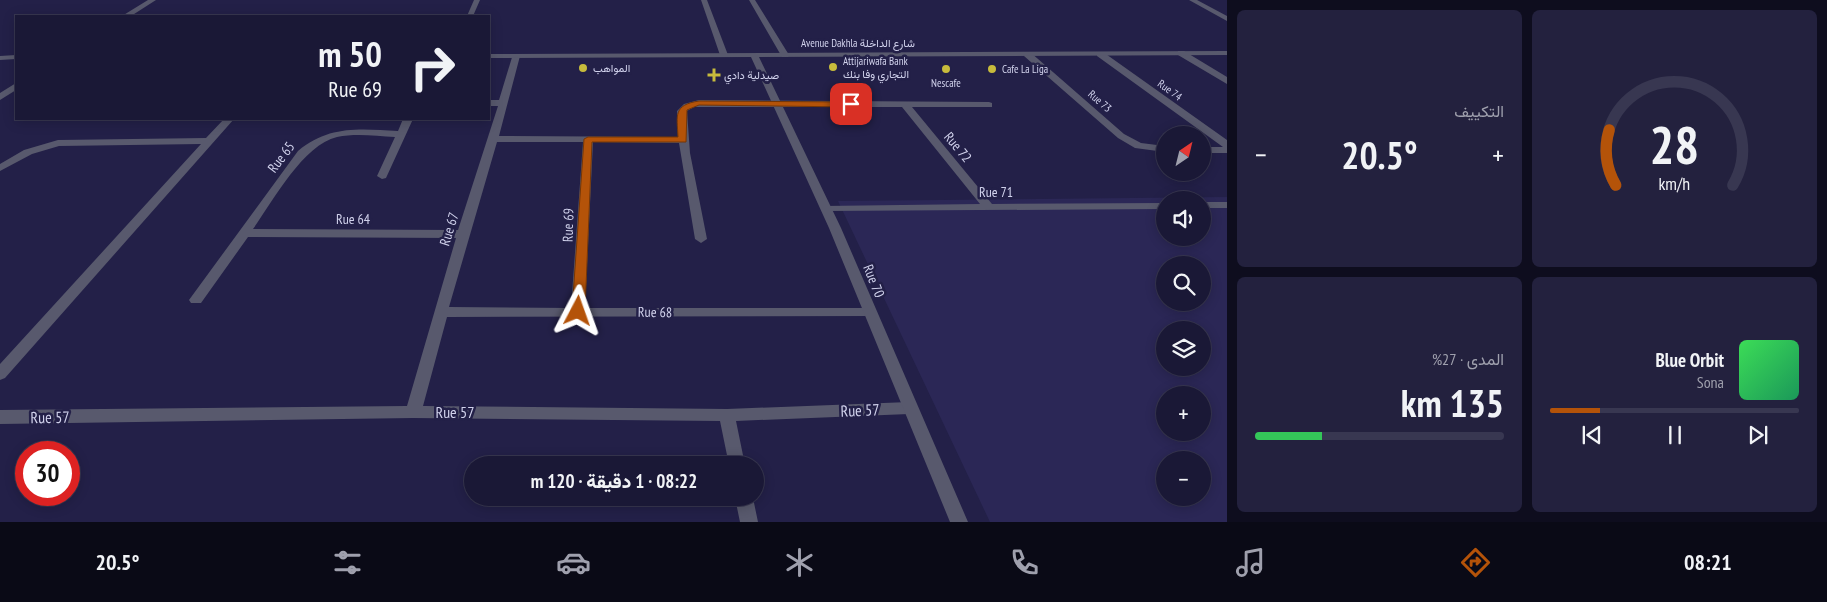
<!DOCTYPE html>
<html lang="ar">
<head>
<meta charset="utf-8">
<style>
  body { margin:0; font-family:"PT Sans Narrow",Vazirmatn,sans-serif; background:#23213e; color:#f1f3f6; direction:rtl; height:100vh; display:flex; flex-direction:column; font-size:19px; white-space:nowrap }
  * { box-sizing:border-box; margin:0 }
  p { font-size:16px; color:#9fa0ad }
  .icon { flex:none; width:28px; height:28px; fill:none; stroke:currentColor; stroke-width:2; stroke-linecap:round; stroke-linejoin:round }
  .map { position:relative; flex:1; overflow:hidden; direction:ltr }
  .sheet { display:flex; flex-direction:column; gap:10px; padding:10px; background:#0e0d1e; width:600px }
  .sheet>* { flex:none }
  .top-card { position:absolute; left:15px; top:15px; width:475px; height:105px; border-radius:0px; box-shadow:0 2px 12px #0003,0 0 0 1px #383751; direction:rtl; background:#1a1836; color:#f1f3f6; overflow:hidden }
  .needle { width:32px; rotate:35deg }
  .tools { position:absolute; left:1156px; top:126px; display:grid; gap:10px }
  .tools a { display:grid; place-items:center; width:55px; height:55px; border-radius:50%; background:#1a1836; box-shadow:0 2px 12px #0003,0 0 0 1px #383751; font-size:25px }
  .speed { position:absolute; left:15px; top:441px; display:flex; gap:10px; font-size:25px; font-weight:700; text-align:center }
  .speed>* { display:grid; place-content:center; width:65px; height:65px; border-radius:50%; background:#1a1836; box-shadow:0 2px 12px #0003,0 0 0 1px #383751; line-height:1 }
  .speed .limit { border:8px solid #d22; background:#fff; color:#111 }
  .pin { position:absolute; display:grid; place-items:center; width:42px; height:42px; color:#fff; margin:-21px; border-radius:10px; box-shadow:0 2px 8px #0006 }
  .me { position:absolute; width:55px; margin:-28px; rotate:4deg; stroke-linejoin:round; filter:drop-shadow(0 0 4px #0008) }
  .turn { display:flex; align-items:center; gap:18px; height:105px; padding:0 25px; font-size:22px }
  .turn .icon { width:65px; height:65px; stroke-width:2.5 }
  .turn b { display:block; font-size:35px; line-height:42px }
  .big { font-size:38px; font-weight:800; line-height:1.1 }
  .sheet .tile { flex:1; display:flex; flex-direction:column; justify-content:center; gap:8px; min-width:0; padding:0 18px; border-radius:8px; background:#23213e }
  .sheet .dial { align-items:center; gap:0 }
  .dial svg { height:130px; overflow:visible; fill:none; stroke:#383751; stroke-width:7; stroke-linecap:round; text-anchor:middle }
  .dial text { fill:#f1f3f6; stroke:none }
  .song { display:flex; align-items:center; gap:15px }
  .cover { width:60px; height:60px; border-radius:8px; background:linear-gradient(135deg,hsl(130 70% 55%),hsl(150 70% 35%)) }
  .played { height:5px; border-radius:2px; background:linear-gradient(90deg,#b45309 20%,#383751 20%) }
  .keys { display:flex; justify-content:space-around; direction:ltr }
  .heat { display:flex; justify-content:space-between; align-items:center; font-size:28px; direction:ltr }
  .charge { height:8px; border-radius:4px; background:linear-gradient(90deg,#34c759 27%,#383751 0) }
  .sheet .tiles { flex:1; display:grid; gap:10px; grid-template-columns:repeat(2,1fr) }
  .trip { position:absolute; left:464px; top:456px; width:300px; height:50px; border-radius:25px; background:#1a1836; box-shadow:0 2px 12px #0003,0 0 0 1px #383751; font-weight:800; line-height:50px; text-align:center; direction:rtl }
  .dock { display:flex; height:80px; justify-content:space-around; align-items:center; background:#0a0a16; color:#9fa0ad }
  .dock .icon { width:35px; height:35px }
  .dock .on { color:#b45309 }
  .dock b { font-size:22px; color:#f1f3f6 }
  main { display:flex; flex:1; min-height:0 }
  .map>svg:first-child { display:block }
  .built { fill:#2b2756; fill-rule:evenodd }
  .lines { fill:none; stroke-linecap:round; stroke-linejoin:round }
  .minor { fill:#58596d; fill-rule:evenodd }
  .tertiary { fill:#58596d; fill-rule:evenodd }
  .route { fill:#b45309; stroke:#753606 }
  .poi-dot { fill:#c7bb3c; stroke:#232048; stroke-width:2 }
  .labels { text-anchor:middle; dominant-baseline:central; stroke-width:5; stroke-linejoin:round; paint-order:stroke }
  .far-street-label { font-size:11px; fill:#d1d2ec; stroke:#232048 }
  .far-poi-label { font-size:11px; fill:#d1d2ec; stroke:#232048; text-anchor:start }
  .street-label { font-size:14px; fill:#d1d2ec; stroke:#232048 }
  .near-street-label { font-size:16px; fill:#d1d2ec; stroke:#232048 }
</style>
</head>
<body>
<main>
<section class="sheet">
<div class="tiles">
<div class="tile dial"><svg viewBox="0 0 100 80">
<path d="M14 69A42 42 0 1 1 86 69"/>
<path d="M14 69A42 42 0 0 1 10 35" stroke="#b45309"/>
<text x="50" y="56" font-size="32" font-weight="700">28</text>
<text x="50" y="72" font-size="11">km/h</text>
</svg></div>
<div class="tile"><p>التكييف</p>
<div class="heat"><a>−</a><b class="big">20.5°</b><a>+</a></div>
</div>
<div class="tile">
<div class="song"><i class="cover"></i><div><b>Blue Orbit</b><p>Sona</p></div></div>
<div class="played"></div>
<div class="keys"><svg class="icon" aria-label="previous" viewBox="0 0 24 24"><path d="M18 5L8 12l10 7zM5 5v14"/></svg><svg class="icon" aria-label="pause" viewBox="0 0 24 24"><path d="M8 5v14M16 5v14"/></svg><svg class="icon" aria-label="next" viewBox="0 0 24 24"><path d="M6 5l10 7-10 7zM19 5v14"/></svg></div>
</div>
<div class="tile"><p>المدى · 27%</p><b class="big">135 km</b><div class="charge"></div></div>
</div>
</section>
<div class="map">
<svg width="1227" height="522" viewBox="0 0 1227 522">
  <rect width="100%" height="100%" fill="#232048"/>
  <path class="built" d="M1227 197V522H990L838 201ZM1165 200H1202V238H1165ZM1165 265H1202V302H1165ZM1165 330H1202V368H1165ZM1165 395H1202V432H1165ZM1165 460H1202V498H1165Z"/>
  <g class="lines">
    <path class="minor" d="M148 0H156L131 16H122Z
      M474 0H480L473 16H467Z
      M701 0H707L728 55 727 57 720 55Z
      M749 0H755L789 55 788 57H782Z
      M1189 0H1197L1227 16V21Z
      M1178 51H1184L1227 77V84L1178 55Z
      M1024 52H1030L1124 134 1141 143 1165 146V152L1135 148 1118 138 1024 56Z
      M1097 52H1103L1227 140V153H1202V147H1223L1097 56Z
      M513 54 520 56 499 136 678 137 677 111 684 104 699 100 989 102 992 103V107H912L992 204 1165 203V209L827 211 823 210 821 208 823 206 980 204 902 107H694L687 111 690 153 707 239 701 243 695 239 679 143 593 142 585 308H869L874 310 876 313 874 316 447 317 423 406 727 409 909 402 915 404 917 408 915 412 909 414 736 421 745 465H729L720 421 413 418 0 424V410L407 406 456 238 248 237 201 303H191L189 300 298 151C329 125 360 129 398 131L403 119H413L386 178 382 179 377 176 395 137C376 136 356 133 337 137 303 145 273 201 253 229L458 230 498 106H489V100H499ZM497 142H583L571 308 449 307Z
      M16 83V90L0 100V93Z
      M224 119H234L5 378 0 380V364L201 144 59 146 32 154 0 171V164L24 150 58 140 206 138Z
      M1202 202H1227V208H1202Z
      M735 498H753L758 522H740Z"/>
    <path class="tertiary" d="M1227 51V55L759 57 841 228 968 522H950L829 228 751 57 489 58V54Z
      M16 55V59L0 60V56Z"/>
  </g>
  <path class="route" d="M699 101 851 102 855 104 851 107 699 105 687 110 686 142H592L585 311 583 314H574L572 311 584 139 588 137H678C677 115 673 105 699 101Z"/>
  <g class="poi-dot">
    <circle cx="833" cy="67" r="5"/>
    <circle cx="583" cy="68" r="5"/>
    <circle cx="946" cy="69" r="5"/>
    <circle cx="992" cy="69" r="5"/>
    <path d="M711.5 67.5h5v5h5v5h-5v5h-5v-5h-5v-5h5z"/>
  </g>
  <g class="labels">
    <g class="far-street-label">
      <text x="858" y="43">Avenue Dakhla شارع الداخلة</text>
      <text transform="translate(1170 90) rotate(36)">Rue 74</text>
      <text transform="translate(1100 101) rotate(41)">Rue 73</text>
    </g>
    <g class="far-poi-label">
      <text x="843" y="61">Attijariwafa Bank<tspan x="843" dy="13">التجاري وفا بنك</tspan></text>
      <text x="593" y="68">المواهب</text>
      <text x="1002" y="69">Cafe La Liga</text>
      <text x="724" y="75">صيدلية دادي</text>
      <text x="946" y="83" text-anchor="middle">Nescafe</text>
    </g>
    <g class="street-label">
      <text transform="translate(958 147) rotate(50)">Rue 72</text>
      <text transform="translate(281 157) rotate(-53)">Rue 65</text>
      <text x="996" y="192">Rue 71</text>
      <text x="353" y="219">Rue 64</text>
      <text transform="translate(568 225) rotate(-88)">Rue 69</text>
      <text transform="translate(449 229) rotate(-73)">Rue 67</text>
      <text transform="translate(874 281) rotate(68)">Rue 70</text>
      <text transform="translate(655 312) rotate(1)">Rue 68</text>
    </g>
    <g class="near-street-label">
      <text transform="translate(860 410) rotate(-2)">Rue 57</text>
      <text x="455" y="412">Rue 57</text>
      <text transform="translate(50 417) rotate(-1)">Rue 57</text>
    </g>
  </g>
</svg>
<div class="tools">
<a><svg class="needle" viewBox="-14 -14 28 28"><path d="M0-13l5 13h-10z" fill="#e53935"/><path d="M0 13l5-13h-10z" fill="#9fa0ad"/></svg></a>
<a><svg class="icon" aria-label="sound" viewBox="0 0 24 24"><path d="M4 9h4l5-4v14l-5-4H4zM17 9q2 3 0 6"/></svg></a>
<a><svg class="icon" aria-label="search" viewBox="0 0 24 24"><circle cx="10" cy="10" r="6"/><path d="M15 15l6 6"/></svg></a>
<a><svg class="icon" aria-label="layers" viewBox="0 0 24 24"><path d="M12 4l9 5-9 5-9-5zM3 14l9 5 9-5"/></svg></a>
<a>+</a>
<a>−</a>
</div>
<div class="speed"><div class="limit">30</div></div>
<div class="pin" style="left:851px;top:104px;background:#d93025"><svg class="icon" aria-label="arrive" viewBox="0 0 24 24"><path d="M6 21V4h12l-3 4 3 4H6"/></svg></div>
<svg class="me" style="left:578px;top:311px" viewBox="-20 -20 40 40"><path d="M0-17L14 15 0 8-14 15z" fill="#b45309" stroke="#fff" stroke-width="4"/></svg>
<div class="trip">08:22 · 1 دقيقة · 120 m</div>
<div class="top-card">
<div class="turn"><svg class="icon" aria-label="right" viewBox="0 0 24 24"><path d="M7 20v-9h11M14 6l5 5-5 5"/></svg><div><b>50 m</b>Rue 69</div></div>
</div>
</div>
</main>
<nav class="dock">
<b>08:21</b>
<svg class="icon on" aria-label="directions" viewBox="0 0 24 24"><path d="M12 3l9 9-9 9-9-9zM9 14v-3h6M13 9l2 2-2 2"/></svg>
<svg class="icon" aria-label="music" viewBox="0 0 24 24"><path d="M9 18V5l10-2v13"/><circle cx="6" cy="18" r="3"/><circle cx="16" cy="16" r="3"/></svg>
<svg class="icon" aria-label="phone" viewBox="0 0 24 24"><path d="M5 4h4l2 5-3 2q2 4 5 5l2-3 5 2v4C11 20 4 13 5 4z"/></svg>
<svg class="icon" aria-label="climate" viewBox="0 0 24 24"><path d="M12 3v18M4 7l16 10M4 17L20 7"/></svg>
<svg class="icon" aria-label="car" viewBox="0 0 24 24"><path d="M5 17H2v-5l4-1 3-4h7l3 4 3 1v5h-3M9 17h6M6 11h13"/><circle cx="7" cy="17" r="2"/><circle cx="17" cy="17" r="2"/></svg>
<svg class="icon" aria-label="filters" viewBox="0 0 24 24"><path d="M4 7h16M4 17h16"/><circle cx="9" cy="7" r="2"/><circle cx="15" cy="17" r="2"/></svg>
<b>20.5°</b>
</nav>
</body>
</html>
